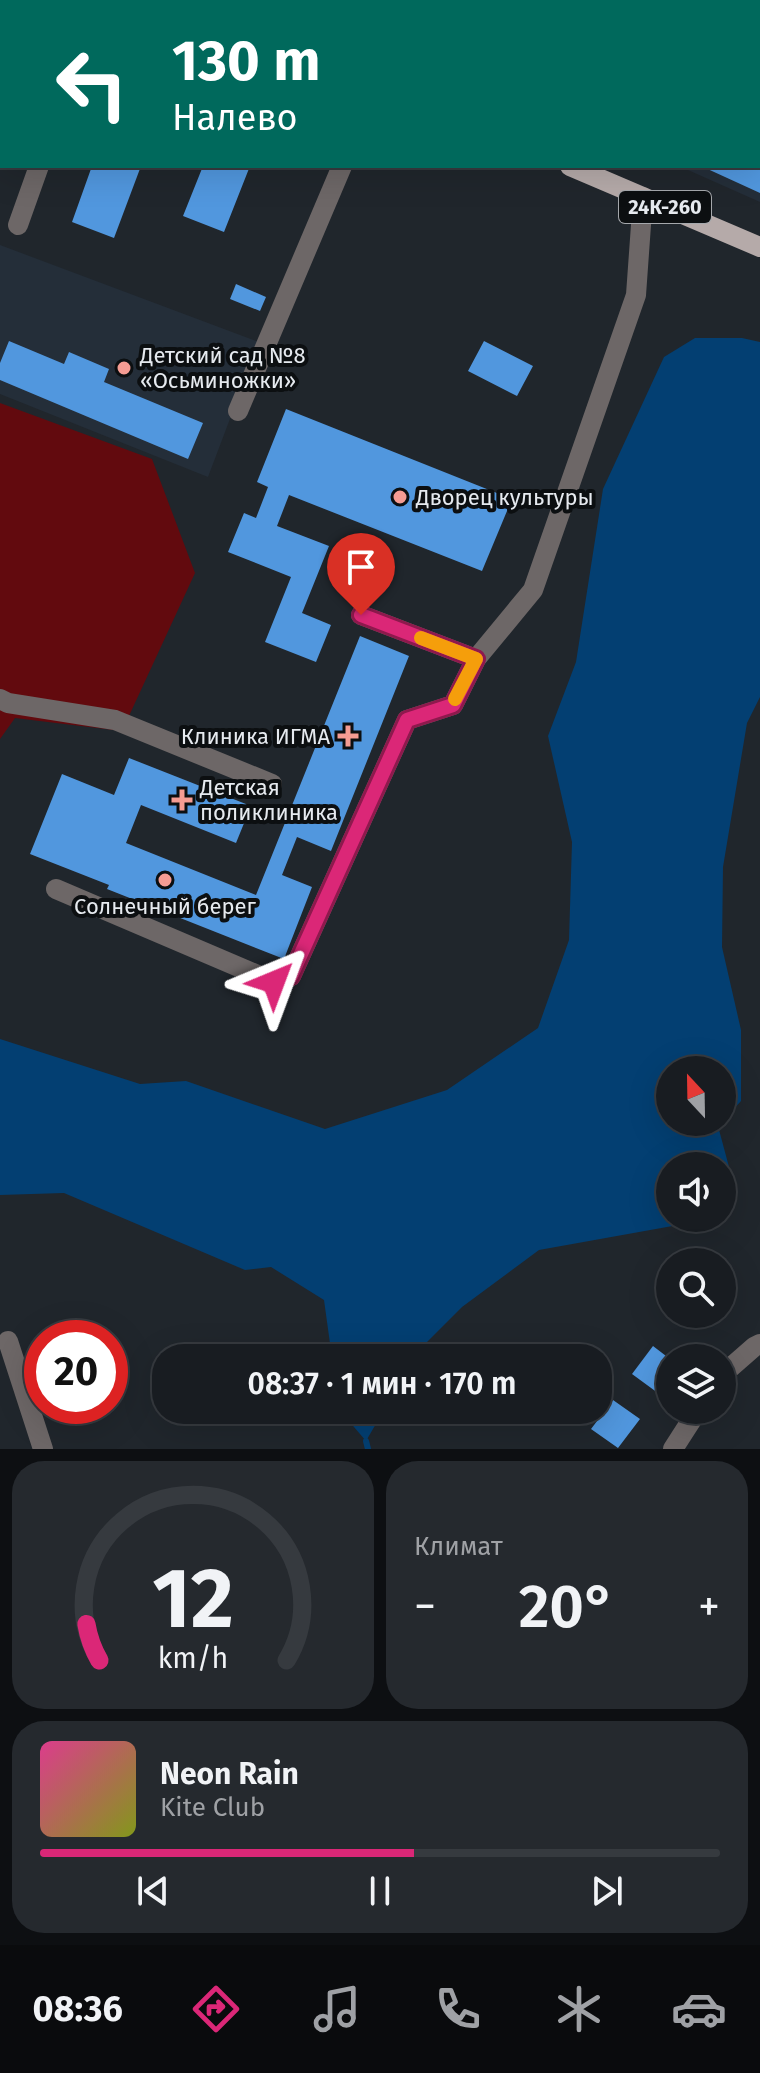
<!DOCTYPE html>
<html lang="ru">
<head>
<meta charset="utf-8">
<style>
  body { margin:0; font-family:"Fira Sans",sans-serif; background:#25292e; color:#f1f3f6; height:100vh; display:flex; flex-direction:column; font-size:30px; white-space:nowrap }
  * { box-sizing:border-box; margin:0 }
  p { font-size:26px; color:#9fa1a5 }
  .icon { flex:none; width:44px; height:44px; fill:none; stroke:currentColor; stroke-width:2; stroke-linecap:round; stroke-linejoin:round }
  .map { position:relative; height:1449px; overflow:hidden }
  .sheet { display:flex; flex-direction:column; gap:12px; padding:12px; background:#0d0f12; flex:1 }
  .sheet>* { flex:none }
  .banner { position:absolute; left:0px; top:0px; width:760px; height:168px; box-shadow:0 8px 32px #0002,0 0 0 2px #363a3f; background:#00695c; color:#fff; overflow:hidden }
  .needle { width:52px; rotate:338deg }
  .tools { position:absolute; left:656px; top:1056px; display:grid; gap:16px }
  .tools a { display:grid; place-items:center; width:80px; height:80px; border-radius:50%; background:#181c21; box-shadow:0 8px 32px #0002,0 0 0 2px #363a3f; font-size:40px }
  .speed { position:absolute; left:24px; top:1320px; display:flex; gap:16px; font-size:40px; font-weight:700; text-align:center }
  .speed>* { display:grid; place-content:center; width:104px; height:104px; border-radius:50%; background:#181c21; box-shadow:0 8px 32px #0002,0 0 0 2px #363a3f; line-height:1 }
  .speed .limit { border:12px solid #d22; background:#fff; color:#111 }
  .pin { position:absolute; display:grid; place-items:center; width:68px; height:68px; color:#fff; margin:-82px -34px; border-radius:50% 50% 50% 0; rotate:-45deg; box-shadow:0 0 8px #0007 }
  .pin .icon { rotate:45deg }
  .me { position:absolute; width:88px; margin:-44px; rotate:44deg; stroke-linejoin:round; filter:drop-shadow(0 0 6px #0008) }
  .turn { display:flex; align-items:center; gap:28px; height:168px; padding:0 40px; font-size:36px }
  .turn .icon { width:104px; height:104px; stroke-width:2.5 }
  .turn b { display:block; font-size:56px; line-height:68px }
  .big { font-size:60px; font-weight:600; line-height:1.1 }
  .sheet .widget { flex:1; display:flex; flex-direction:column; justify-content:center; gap:12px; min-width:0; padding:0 28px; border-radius:32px; background:#25292e }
  .sheet .dial { align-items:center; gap:0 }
  .dial svg { height:208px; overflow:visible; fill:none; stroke:#363a3f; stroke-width:7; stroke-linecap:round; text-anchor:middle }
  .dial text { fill:#f1f3f6; stroke:none }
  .song { display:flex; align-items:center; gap:24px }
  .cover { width:96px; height:96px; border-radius:12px; background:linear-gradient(135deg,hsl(330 70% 55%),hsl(70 70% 35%)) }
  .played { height:8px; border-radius:4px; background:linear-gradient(90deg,#db2777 55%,#363a3f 55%) }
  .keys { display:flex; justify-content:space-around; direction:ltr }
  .heat { display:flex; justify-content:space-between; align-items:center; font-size:44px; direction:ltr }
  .sheet .tiles { flex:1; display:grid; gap:12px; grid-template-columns:1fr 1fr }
  .widget:last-child { grid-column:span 2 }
  .trip { position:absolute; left:152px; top:1344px; width:460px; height:80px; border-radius:32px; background:#181c21; box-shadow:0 8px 32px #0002,0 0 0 2px #363a3f; font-weight:600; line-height:80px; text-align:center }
  .tab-bar { display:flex; height:128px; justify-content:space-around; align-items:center; background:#0a0b0d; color:#9fa1a5 }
  .tab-bar .icon { width:56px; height:56px }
  .tab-bar .on { color:#db2777 }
  .tab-bar b { font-size:36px; color:#f1f3f6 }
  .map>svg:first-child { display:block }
  .built { fill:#242e39 }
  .green { fill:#620a0e }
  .water { fill:#033f72; fill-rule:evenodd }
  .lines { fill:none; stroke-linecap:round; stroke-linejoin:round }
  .stream { stroke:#033f72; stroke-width:6 }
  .building { fill:#5197de }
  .minor { stroke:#6d6767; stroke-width:20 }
  .major { stroke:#b5aaa9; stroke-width:20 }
  .route-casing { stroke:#8e194d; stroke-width:20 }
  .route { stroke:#db2777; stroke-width:14 }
  .slow { stroke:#f59e0b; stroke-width:14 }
  .poi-dot { fill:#f59c93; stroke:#0c0f11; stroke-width:3 }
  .labels { text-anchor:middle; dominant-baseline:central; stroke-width:8; stroke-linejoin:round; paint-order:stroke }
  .shield { fill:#0c0f11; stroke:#a5a8ac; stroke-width:2 }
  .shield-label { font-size:20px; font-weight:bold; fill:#e6eaef }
  .poi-label { font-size:22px; fill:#e6eaef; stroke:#0c0f11; text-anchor:start }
</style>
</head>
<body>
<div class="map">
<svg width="760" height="1449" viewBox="0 0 760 1449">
  <rect width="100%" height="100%" fill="#20262c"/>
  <path class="built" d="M308 0H760V202L679 166H758V2H312Z
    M0 245 259 342 208 477 0 394Z"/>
  <path class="green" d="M0 403 152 459 195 573 122 731 15 718 0 739Z"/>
  <path class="water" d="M695 338H742L760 342V697L747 723 723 867 722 947 741 1030V1101L718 1126 736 1193 722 1217V1166H670V1218H717L539 1250 462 1307 416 1353 413 1358H332L324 1300 271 1267 245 1270 64 1193 0 1195V1039L140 1084 186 1081 325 1129 447 1090 538 1028 569 940 572 842 548 736 576 662 603 489 664 357ZM670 1070H722V1122H670Z
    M341 1410H384L366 1441 342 1413Z"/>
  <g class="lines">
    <path class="stream" d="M366 1441 368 1449"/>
  </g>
  <path class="building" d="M92 166H141L114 238 72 222Z
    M203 166H250L224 232 183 216Z
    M701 166H760V193Z
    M236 284 266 297 260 311 230 299Z
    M9 341 64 364 69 352 109 369 104 382 203 423 188 459 0 380V363Z
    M484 341 533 366 517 396 468 371Z
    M286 409 512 499 482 571 289 495 277 526 329 546 302 613 331 625 316 662 265 642 291 577 228 552 244 513 256 518 268 487 257 482Z
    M360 636 409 656 331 851 297 837 282 875 312 887 284 959 107 889 109 885 30 854 62 774 114 795 129 758 251 806 236 843 141 805 126 843 256 895Z
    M653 1346 670 1359V1386L662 1396 632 1374Z
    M613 1400 640 1419 618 1448 591 1429Z"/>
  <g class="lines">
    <path class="minor" d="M109 2 110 0
      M612 2 613 0
      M0 63 2 64
      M18 225 39 166
      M238 411 342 166
      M361 615 476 659
      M0 699 8 703 115 720 272 784
      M56 889 274 982 291 976 407 720 453 705 476 659 533 590 636 295 643 197
      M8 1341 43 1449
      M722 1375 754 1347 760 1344
      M673 1449 698 1410"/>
    <path class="major" d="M183 0 188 2
      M570 166 760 247"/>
  </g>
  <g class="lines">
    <g class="route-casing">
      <path id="route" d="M274 982 291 976 407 720 453 705 476 659 361 615"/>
    </g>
    <use href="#route" class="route"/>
    <path class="slow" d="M421 638 476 659 455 699"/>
  </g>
  <g class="poi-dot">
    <circle cx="124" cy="368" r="8"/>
    <circle cx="400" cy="497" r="8"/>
    <path d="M344 724h8v8h8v8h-8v8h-8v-8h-8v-8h8z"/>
    <path d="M178 788h8v8h8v8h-8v8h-8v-8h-8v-8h8z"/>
    <circle cx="165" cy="880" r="8"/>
  </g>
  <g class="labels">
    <rect class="shield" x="619" y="191" width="92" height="32" rx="6"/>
    <g class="shield-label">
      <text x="665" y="207">24К-260</text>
    </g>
    <g class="poi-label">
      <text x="140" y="355">Детский сад №8<tspan x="140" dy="25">«Осьминожки»</tspan></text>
      <text x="416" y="497">Дворец культуры</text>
      <text x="330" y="736" text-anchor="end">Клиника ИГМА</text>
      <text x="200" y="787">Детская<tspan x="200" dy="25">поликлиника</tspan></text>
      <text x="165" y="906" text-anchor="middle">Солнечный берег</text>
    </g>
  </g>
</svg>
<div class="tools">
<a><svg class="needle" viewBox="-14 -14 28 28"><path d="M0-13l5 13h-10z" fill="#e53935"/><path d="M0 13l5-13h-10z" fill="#9fa1a5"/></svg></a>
<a><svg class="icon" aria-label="sound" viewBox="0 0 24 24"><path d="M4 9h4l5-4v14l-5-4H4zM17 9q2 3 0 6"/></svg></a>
<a><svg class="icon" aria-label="search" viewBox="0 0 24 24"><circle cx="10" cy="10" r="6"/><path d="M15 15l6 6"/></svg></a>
<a><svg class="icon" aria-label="layers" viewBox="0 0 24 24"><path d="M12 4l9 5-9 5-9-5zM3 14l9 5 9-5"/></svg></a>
</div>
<div class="speed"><div class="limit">20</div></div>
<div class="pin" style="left:361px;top:615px;background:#d93025"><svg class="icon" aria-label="arrive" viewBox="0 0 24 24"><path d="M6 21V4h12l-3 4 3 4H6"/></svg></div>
<svg class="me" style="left:274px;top:982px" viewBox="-20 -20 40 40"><path d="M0-17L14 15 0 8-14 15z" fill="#db2777" stroke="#fff" stroke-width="4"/></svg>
<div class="trip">08:37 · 1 мин · 170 m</div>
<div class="banner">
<div class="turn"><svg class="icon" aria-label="left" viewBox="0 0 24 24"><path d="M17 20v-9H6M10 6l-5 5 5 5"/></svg><div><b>130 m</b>Налево</div></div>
</div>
</div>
<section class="sheet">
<div class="tiles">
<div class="widget dial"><svg viewBox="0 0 100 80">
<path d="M14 69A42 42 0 1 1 86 69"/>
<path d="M14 69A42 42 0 0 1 9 55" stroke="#db2777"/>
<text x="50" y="56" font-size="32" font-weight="700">12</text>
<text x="50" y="72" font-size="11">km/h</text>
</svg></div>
<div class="widget"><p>Климат</p>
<div class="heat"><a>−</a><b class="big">20°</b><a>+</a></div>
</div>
<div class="widget">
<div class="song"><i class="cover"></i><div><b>Neon Rain</b><p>Kite Club</p></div></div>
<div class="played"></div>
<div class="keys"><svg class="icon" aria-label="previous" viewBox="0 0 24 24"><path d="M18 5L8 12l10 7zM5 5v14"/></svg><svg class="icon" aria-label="pause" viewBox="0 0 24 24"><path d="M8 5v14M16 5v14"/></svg><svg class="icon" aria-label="next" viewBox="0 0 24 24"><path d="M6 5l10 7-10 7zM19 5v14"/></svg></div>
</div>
</div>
</section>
<nav class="tab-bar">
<b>08:36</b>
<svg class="icon on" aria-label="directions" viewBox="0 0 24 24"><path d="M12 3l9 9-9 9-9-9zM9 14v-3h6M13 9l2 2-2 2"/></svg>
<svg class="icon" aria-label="music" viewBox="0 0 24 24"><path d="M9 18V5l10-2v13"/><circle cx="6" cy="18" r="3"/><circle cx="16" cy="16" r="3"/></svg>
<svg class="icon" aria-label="phone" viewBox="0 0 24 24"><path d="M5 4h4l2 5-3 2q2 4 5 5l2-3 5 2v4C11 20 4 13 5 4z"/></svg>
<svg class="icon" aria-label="climate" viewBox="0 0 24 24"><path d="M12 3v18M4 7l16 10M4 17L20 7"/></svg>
<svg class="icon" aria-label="car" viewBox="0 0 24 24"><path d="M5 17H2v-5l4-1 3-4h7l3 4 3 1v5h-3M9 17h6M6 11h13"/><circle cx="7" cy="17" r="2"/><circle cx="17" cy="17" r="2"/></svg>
</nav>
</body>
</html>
